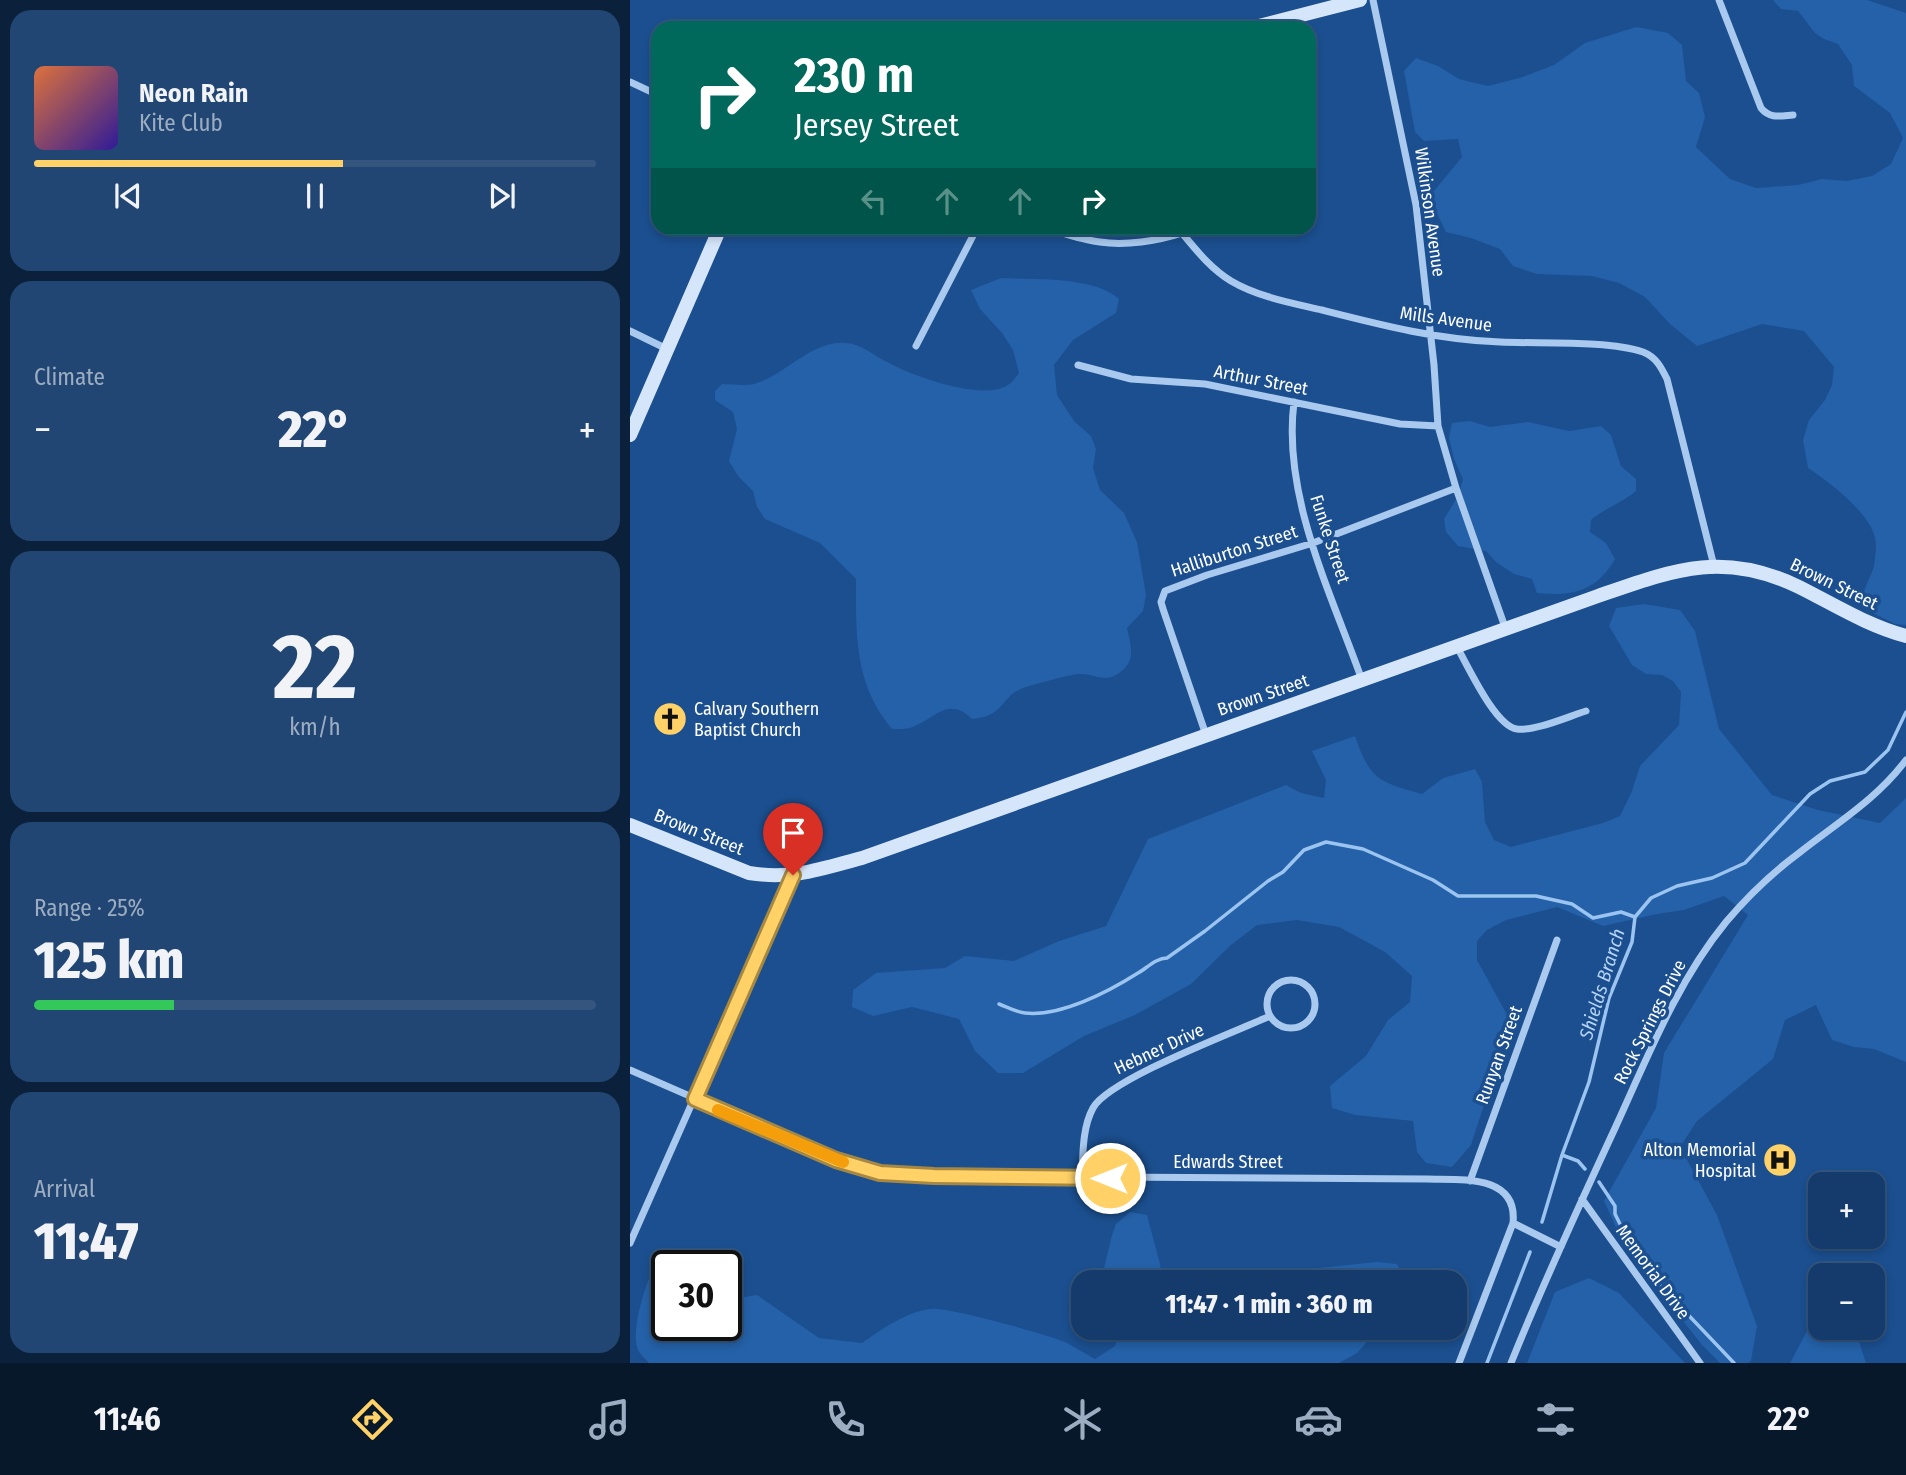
<!DOCTYPE html>
<html lang="en">
<head>
<meta charset="utf-8">
<style>
  body { margin:0; font-family:"Fira Sans Condensed",sans-serif; background:#214673; color:#f1f3f6; height:100vh; display:flex; flex-direction:column; font-size:26px; white-space:nowrap }
  * { box-sizing:border-box; margin:0 }
  p { font-size:23px; color:#9dadc1 }
  .icon { flex:none; width:38px; height:38px; fill:none; stroke:currentColor; stroke-width:2; stroke-linecap:round; stroke-linejoin:round }
  .map { position:relative; flex:1; overflow:hidden }
  .details { display:flex; flex-direction:column; gap:10px; padding:10px; background:#0b203b; width:630px }
  .details>* { flex:none }
  .top-card { position:absolute; left:21px; top:21px; width:665px; height:214px; border-radius:21px; box-shadow:0 4px 10px #0003,0 0 0 2px #33557e; background:#00695c; color:#fff; overflow:hidden }
  .tools { position:absolute; left:1178px; top:1172px; display:grid; gap:14px }
  .tools a { display:grid; place-items:center; width:77px; height:77px; border-radius:14px; background:#143b6b; box-shadow:0 4px 10px #0003,0 0 0 2px #33557e; font-size:35px }
  .speed { position:absolute; left:21px; top:1250px; display:flex; gap:14px; font-size:35px; font-weight:700; text-align:center }
  .speed>* { display:grid; place-content:center; width:91px; height:91px; border-radius:50%; background:#143b6b; box-shadow:0 4px 10px #0003,0 0 0 2px #33557e; line-height:1 }
  .speed .limit { border:4px solid #111; border-radius:10px; background:#fff; color:#111 }
  .pin { position:absolute; display:grid; place-items:center; width:60px; height:60px; color:#fff; margin:-72px -30px; border-radius:50% 50% 50% 0; rotate:-45deg; box-shadow:0 0 7px #0007 }
  .pin .icon { rotate:45deg }
  .me { position:absolute; width:77px; margin:-38px; rotate:270deg; stroke-linejoin:round; filter:drop-shadow(0 0 5px #0008) }
  .turn { display:flex; align-items:center; gap:24px; height:147px; padding:0 28px; font-size:32px }
  .turn .icon { width:91px; height:91px; stroke-width:2.5 }
  .turn b { display:block; font-size:49px; line-height:60px }
  .lanes { display:flex; align-items:center; height:66px; padding:0 28px; background:#0003; justify-content:center; gap:35px; direction:ltr }
  .lanes .off { opacity:.35 }
  .big { font-size:52px; font-weight:800; line-height:1.1 }
  .details .tile { flex:1; display:flex; flex-direction:column; justify-content:center; gap:10px; min-width:0; padding:0 24px; border-radius:21px; background:#214673 }
  .details .dial { align-items:center; gap:0 }
  .dial b { font-size:91px; line-height:1 }
  .song { display:flex; align-items:center; gap:21px }
  .cover { width:84px; height:84px; border-radius:10px; background:linear-gradient(135deg,hsl(20 70% 55%),hsl(250 70% 35%)) }
  .played { height:7px; border-radius:4px; background:linear-gradient(90deg,#ffd166 55%,#33557e 55%) }
  .keys { display:flex; justify-content:space-around; direction:ltr }
  .heat { display:flex; justify-content:space-between; align-items:center; font-size:38px; direction:ltr }
  .charge { height:10px; border-radius:5px; background:linear-gradient(90deg,#34c759 25%,#33557e 0) }
  .trip { position:absolute; left:441px; top:1270px; width:396px; height:70px; border-radius:21px; background:#143b6b; box-shadow:0 4px 10px #0003,0 0 0 2px #33557e; font-weight:800; line-height:70px; text-align:center }
  .dock { display:flex; height:112px; justify-content:space-around; align-items:center; background:#08182b; color:#9dadc1 }
  .dock .icon { width:49px; height:49px }
  .dock .current { color:#ffd166 }
  .dock b { font-size:32px; color:#f1f3f6 }
  main { display:flex; flex:1; min-height:0 }
  .map>svg:first-child { display:block }
  .green { fill:#2461a8 }
  .lines { fill:none; stroke-linecap:round; stroke-linejoin:round }
  .stream { stroke:#9cc4f0; stroke-width:3.5 }
  .street { stroke:#a9c9ee; stroke-width:7 }
  .secondary { stroke:#d6e6fa; stroke-width:14 }
  .route-casing { stroke:#a68842; stroke-width:18 }
  .route { stroke:#ffd166; stroke-width:12 }
  .slow { stroke:#f59e0b; stroke-width:12 }
  .labels { text-anchor:middle; dominant-baseline:central; stroke-width:7; stroke-linejoin:round; paint-order:stroke }
  .street-label { font-size:18px; fill:#fff; stroke:#1b4f8f }
  .poi-label { font-size:18px; fill:#fff; stroke:#1b4f8f; text-anchor:start }
  .water-label { font-size:19px; font-style:italic; fill:#b5d3f5; stroke:#1b4f8f }
</style>
</head>
<body>
<main>
<section class="details">
<div class="tile">
<div class="song"><i class="cover"></i><div><b>Neon Rain</b><p>Kite Club</p></div></div>
<div class="played"></div>
<div class="keys"><svg class="icon" aria-label="previous" viewBox="0 0 24 24"><path d="M18 5L8 12l10 7zM5 5v14"/></svg><svg class="icon" aria-label="pause" viewBox="0 0 24 24"><path d="M8 5v14M16 5v14"/></svg><svg class="icon" aria-label="next" viewBox="0 0 24 24"><path d="M6 5l10 7-10 7zM19 5v14"/></svg></div>
</div>
<div class="tile"><p>Climate</p>
<div class="heat"><a>−</a><b class="big">22°</b><a>+</a></div>
</div>
<div class="tile dial"><b>22</b><p>km/h</p></div>
<div class="tile"><p>Range · 25%</p><b class="big">125 km</b><div class="charge"></div></div>
<div class="tile"><p>Arrival</p><b class="big">11:47</b></div>
</section>
<div class="map">
<svg width="1276" height="1363" viewBox="0 0 1276 1363">
  <rect width="100%" height="100%" fill="#1b4f8f"/>
  <path class="green" d="M1143 0H1237L1276 13V625L1265 624 1231 607C1233 587 1239 582 1244 566 1245 559 1247 545 1245 538 1239 512 1199 482 1178 468L1173 440 1179 420 1195 400 1202 385 1204 367 1174 331 1132 324 1067 346 1040 324 1015 297 989 283 962 276 907 274 883 266 870 249 841 238 816 232 799 197 832 157 828 139 794 141 785 132 774 71 786 58 808 66 829 79 858 86 893 77 924 65 955 43 1006 27 1038 33 1052 45 1056 81 1069 93 1075 117 1066 147 1100 179 1126 188 1168 185 1192 179 1217 181 1242 176 1261 164 1273 138 1260 113 1224 86 1222 65 1208 44 1194 39 1185 33 1168 11 1151 9Z
    M371 278C404 280 464 276 489 299L486 313 443 340 424 365 427 395 444 421 461 436 466 449 463 468 470 490 494 513 507 542 516 595 513 611 497 628C500 643 506 657 494 669 476 686 467 673 448 674 443 674 396 686 391 689 371 697 374 717 342 719 317 695 305 720 280 728 275 729 268 729 262 729 224 684 226 635 226 579L190 543 135 519 127 507 123 491 108 476 99 461 107 429 103 412 85 400V391L92 384C102 384 115 386 124 384 154 376 183 339 216 343 231 344 242 354 255 361 280 375 352 402 378 385 382 383 386 377 389 373L383 350 372 333 350 309 341 290Z
    M840 421 860 427 898 422 939 431 971 426 981 435 991 466 1006 479V491C992 503 975 508 961 520L960 532 976 543 985 559C967 591 942 597 907 593L902 579 884 574 866 562 856 551 828 546 816 532 814 519 828 496 833 479 824 459 819 438 822 423Z
    M1014 604 1050 610 1065 631 1089 729 1142 795 1188 810 1250 823 1276 798V1062L1244 1049 1224 1047 1202 1040 1186 1005 1155 1020 1143 1059 1067 1121 1050 1147 1087 1215 1127 1326 1121 1361 1118 1363H1090L1072 1345 995 1247 974 1201 1026 1108 1034 1053 1118 915 1094 896 1054 910 1027 914 973 926 927 907 876 920 857 930 847 941V960L881 1022 841 1145 822 1167 796 1163 787 1152 783 1121 725 1115 702 1108 700 1086 736 1056 758 1020 780 1002 782 976 755 952 709 927 667 920 627 925 601 945 561 984 505 1015 454 1036 393 1073H368L345 1051 329 1019 282 1007 243 1016 222 1007 223 990 246 973 315 968 335 956 384 961 429 941 476 926 518 839 656 785 671 793 694 798 696 780 682 751 725 736C740 780 749 782 792 794L813 778 845 769 852 782 855 822 864 840 881 847 973 823 990 816 1002 791 1010 766 1049 725 1051 692 1043 681 1032 675 1016 674 1002 665 979 626 986 608Z
    M500 1212 517 1215 530 1264 532 1283H475L473 1272 482 1235 486 1224Z
    M747 1262 767 1264 777 1283H668L688 1268Z
    M25 1265 37 1267V1325H96V1300L127 1295 189 1338 232 1343C252 1329 276 1312 300 1309 316 1306 419 1335 437 1343 446 1348 456 1354 465 1359L485 1346 489 1328H749L727 1353 709 1363H19C16 1359 10 1355 8 1350 0 1331 16 1282 25 1265Z
    M959 1278 989 1293 1055 1363H897L925 1292Z
    M1190 1328H1215L1229 1342 1236 1363H1160L1177 1331Z"/>
  <g class="lines">
    <path class="stream" d="M369 1004C377 1007 386 1012 395 1013 430 1017 478 992 508 973 517 968 526 958 537 958L575 931 638 881 653 872 674 850 696 842 733 849 803 880 828 896H906L942 904 963 918 991 912 1005 917
      M932 1155 948 1161 955 1169
      M969 1182 985 1206V1214L1001 1246 1021 1269 1026 1281 1104 1363
      M912 1222 932 1155 959 1082 979 998 1002 942 1005 917 1021 898 1047 886 1082 878 1115 863 1180 794 1200 781 1235 772 1258 750 1276 712
      M857 1363 900 1252"/>
    <path class="street" d="M743 0 786 205 804 365 808 426 826 488 876 630
      M1089 0 1131 108C1140 119 1150 116 1163 115
      M0 82 28 95
      M416 228C433 233 452 240 470 242 495 246 528 241 552 233 567 251 581 269 601 281 628 297 662 303 692 310 751 325 809 340 870 342 909 344 978 340 1013 352 1026 357 1031 367 1037 379L1084 566
      M0 331 37 349
      M286 346 347 228
      M448 365 501 379 575 384 770 424 808 426
      M664 402C652 496 701 593 732 680
      M827 647C838 666 865 726 887 729 906 731 937 717 956 711
      M576 735 533 609 531 602 535 591 577 575 683 543 826 488
      M637 1004a24 24 0 1 1 48 0a24 24 0 1 1-48 0Z
      M0 1070 206 1160 250 1173 304 1176 797 1179C831 1180 888 1174 883 1223L829 1363
      M452 1178C453 1155 452 1128 463 1108 479 1079 605 1032 640 1016
      M840 1181 927 940
      M952 1199 1070 1363
      M883 1223 931 1247
      M0 1243 163 875
      M881 1363C913 1283 950 1204 986 1126 1018 1056 1047 982 1096 922 1118 896 1142 873 1169 853 1207 823 1247 799 1276 760"/>
    <path class="secondary" d="M621 28 730 0
      M0 435 90 228
      M0 825 119 873C162 880 191 869 232 858L968 596C1043 570 1093 550 1169 587 1205 605 1238 626 1276 636"/>
  </g>
  <g class="lines">
    <g class="route-casing">
      <path id="route" d="M163 875 65 1099 206 1160 250 1173 304 1176 480 1178"/>
    </g>
    <use href="#route" class="route"/>
    <path class="slow" d="M88 1110 213 1162"/>
  </g>
  <defs>
    <g id="church-disc" transform="scale(1.75)"><circle r="9.5" fill="#ffd166" stroke="#1b4f8f"/><path d="M-1.2-6h2.4v3.5h3.3v2.4h-3.3V6h-2.4V-.1h-3.3v-2.4h3.3Z" fill="#111"/></g>
    <g id="hospital-disc" transform="scale(1.75)"><circle r="9.5" fill="#ffd166" stroke="#1b4f8f"/><path d="M-5-5h3v3.5h4V-5h3V5h-3V1.5h-4V5h-3Z" fill="#111"/></g>
  </defs>
  <g fill-rule="evenodd">
    <use href="#church-disc" x="40" y="719"/>
    <use href="#hospital-disc" x="1150" y="1160"/>
  </g>
  <g class="labels">
    <g class="street-label">
      <text transform="translate(800 212) rotate(82)">Wilkinson Avenue</text>
      <text transform="translate(816 319) rotate(8)">Mills Avenue</text>
      <text transform="translate(631 380) rotate(11)">Arthur Street</text>
      <text transform="translate(700 539) rotate(72)">Funke Street</text>
      <text transform="translate(604 551) rotate(-18)">Halliburton Street</text>
      <text transform="translate(1204 584) rotate(26)">Brown Street</text>
      <text transform="translate(633 695) rotate(-19)">Brown Street</text>
      <text transform="translate(69 832) rotate(22)">Brown Street</text>
      <text transform="translate(1020 1022) rotate(-63)">Rock Springs Drive</text>
      <text transform="translate(529 1049) rotate(-25)">Hebner Drive</text>
      <text transform="translate(869 1055) rotate(-70)">Runyan Street</text>
      <text x="598" y="1162">Edwards Street</text>
      <text transform="translate(1023 1272) rotate(54)">Memorial Drive</text>
    </g>
    <g class="poi-label">
      <text x="64" y="709">Calvary Southern<tspan x="64" dy="21">Baptist Church</tspan></text>
      <text x="1126" y="1150" text-anchor="end">Alton Memorial<tspan x="1126" dy="21">Hospital</tspan></text>
    </g>
    <g class="water-label">
      <text transform="translate(972 984) rotate(-73)">Shields Branch</text>
    </g>
  </g>
</svg>
<div class="tools">
<a>+</a>
<a>−</a>
</div>
<div class="speed"><div class="limit">30</div></div>
<div class="pin" style="left:163px;top:875px;background:#d93025"><svg class="icon" aria-label="arrive" viewBox="0 0 24 24"><path d="M6 21V4h12l-3 4 3 4H6"/></svg></div>
<svg class="me" style="left:480px;top:1178px" viewBox="-20 -20 40 40"><circle r="17" fill="#ffd166" stroke="#fff" stroke-width="3"/><path d="M0-11L8 9 0 5-8 9z" fill="#fff"/></svg>
<div class="trip">11:47 · 1 min · 360 m</div>
<div class="top-card">
<div class="turn"><svg class="icon" aria-label="right" viewBox="0 0 24 24"><path d="M7 20v-9h11M14 6l5 5-5 5"/></svg><div><b>230 m</b>Jersey Street</div></div>
<div class="lanes"><svg class="icon off" aria-label="left" viewBox="0 0 24 24"><path d="M17 20v-9H6M10 6l-5 5 5 5"/></svg><svg class="icon off" aria-label="ahead" viewBox="0 0 24 24"><path d="M12 20V5M6 11l6-6 6 6"/></svg><svg class="icon off" aria-label="ahead" viewBox="0 0 24 24"><path d="M12 20V5M6 11l6-6 6 6"/></svg><svg class="icon" aria-label="right" viewBox="0 0 24 24"><path d="M7 20v-9h11M14 6l5 5-5 5"/></svg></div>
</div>
</div>
</main>
<nav class="dock">
<b>11:46</b>
<svg class="icon current" aria-label="directions" viewBox="0 0 24 24"><path d="M12 3l9 9-9 9-9-9zM9 14v-3h6M13 9l2 2-2 2"/></svg>
<svg class="icon" aria-label="music" viewBox="0 0 24 24"><path d="M9 18V5l10-2v13"/><circle cx="6" cy="18" r="3"/><circle cx="16" cy="16" r="3"/></svg>
<svg class="icon" aria-label="phone" viewBox="0 0 24 24"><path d="M5 4h4l2 5-3 2q2 4 5 5l2-3 5 2v4C11 20 4 13 5 4z"/></svg>
<svg class="icon" aria-label="climate" viewBox="0 0 24 24"><path d="M12 3v18M4 7l16 10M4 17L20 7"/></svg>
<svg class="icon" aria-label="car" viewBox="0 0 24 24"><path d="M5 17H2v-5l4-1 3-4h7l3 4 3 1v5h-3M9 17h6M6 11h13"/><circle cx="7" cy="17" r="2"/><circle cx="17" cy="17" r="2"/></svg>
<svg class="icon" aria-label="filters" viewBox="0 0 24 24"><path d="M4 7h16M4 17h16"/><circle cx="9" cy="7" r="2"/><circle cx="15" cy="17" r="2"/></svg>
<b>22°</b>
</nav>
</body>
</html>
